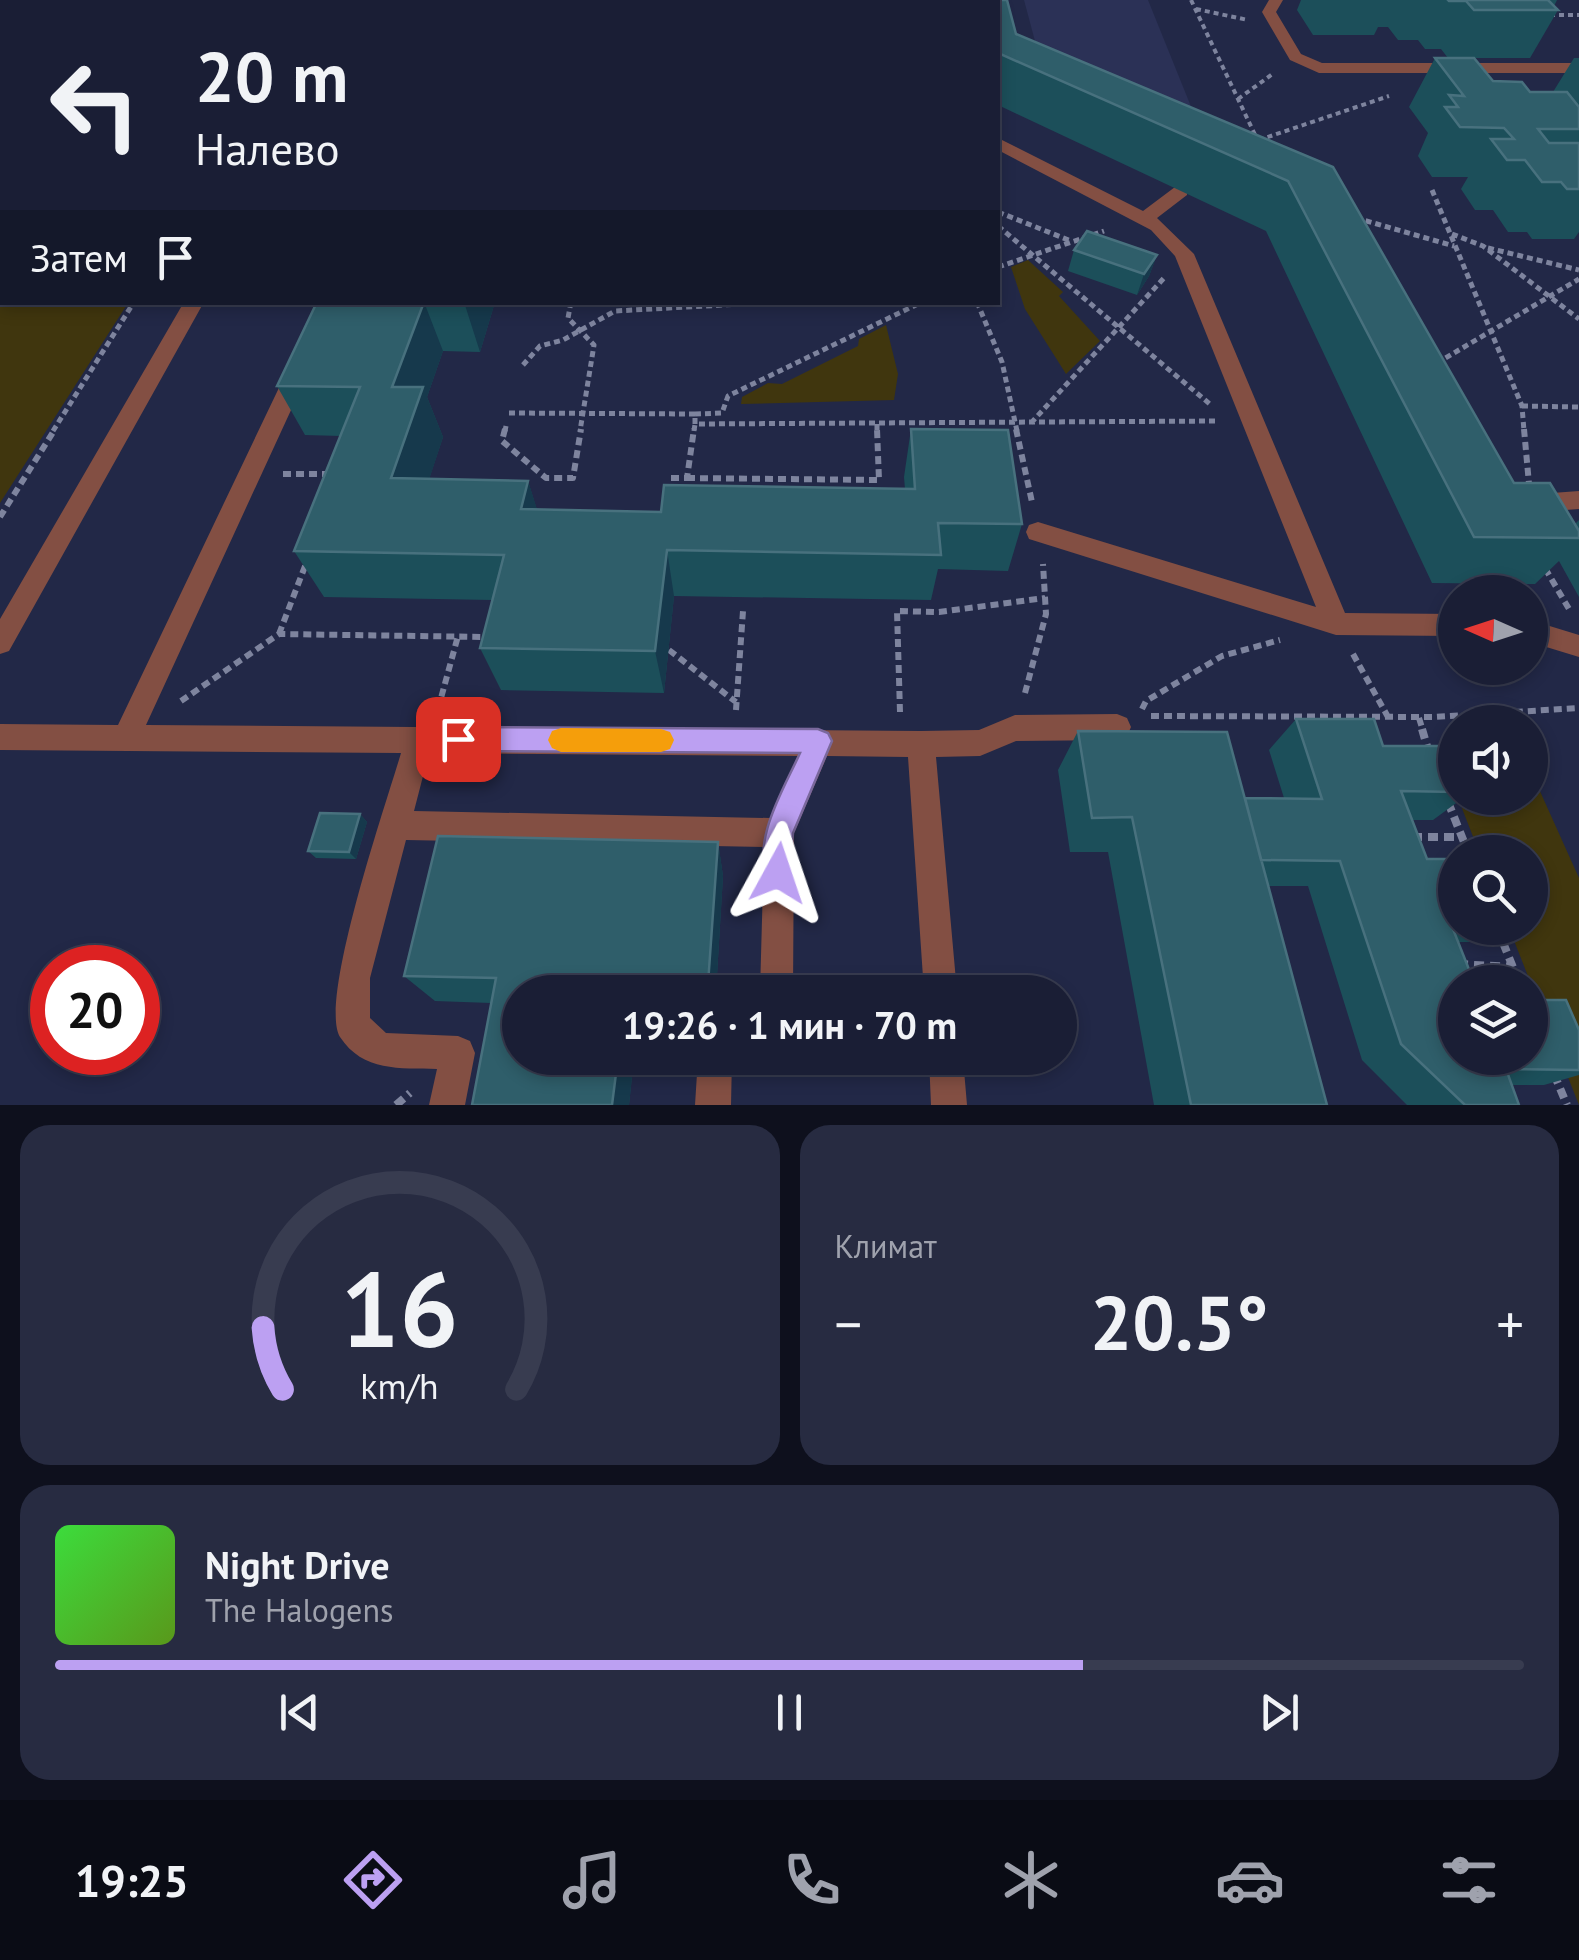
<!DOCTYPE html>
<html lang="ru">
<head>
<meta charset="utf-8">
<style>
  body { margin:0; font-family:"PT Sans",sans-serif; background:#272b41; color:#f1f3f6; height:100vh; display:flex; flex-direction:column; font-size:38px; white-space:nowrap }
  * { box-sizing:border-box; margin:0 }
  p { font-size:32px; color:#9fa2ad }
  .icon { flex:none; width:55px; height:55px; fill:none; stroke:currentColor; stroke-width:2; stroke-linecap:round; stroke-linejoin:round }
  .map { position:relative; height:1105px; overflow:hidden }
  .details { display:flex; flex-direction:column; gap:20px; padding:20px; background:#0e101d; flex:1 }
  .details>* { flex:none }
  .top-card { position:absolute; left:0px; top:0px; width:1000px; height:305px; box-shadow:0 5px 15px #0003,0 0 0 2px #383c50; background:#1a1e35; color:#f1f3f6; overflow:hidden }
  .needle { width:65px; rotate:273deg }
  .fabs { position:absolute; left:1438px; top:575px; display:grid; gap:20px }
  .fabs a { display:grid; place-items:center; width:110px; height:110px; border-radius:50%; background:#1a1e35; box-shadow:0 5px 15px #0003,0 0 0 2px #383c50; font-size:50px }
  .speed { position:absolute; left:30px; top:945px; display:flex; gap:20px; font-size:50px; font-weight:700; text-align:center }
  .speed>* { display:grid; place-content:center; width:130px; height:130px; border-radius:50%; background:#1a1e35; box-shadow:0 5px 15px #0003,0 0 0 2px #383c50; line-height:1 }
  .speed .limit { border:15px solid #d22; background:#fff; color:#111 }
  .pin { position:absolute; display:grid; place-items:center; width:85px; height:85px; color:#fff; margin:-42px; border-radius:20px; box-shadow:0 5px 15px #0006 }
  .me { position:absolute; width:110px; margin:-55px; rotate:5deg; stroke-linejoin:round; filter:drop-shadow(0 0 8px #0008) }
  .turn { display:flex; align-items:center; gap:35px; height:210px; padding:0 30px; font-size:45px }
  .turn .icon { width:130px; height:130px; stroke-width:2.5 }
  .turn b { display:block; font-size:70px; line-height:85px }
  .then { display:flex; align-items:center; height:95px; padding:0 30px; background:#0003; gap:20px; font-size:38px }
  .big { font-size:75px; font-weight:800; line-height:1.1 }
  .details .card { flex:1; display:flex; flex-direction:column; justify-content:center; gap:15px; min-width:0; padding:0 35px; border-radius:30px; background:#272b41 }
  .details .dial { align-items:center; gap:0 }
  .dial svg { height:260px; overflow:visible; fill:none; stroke:#383c50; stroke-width:7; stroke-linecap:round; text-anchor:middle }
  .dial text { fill:#f1f3f6; stroke:none }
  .song { display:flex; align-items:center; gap:30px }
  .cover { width:120px; height:120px; border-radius:15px; background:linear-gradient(135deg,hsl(120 70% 55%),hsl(90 70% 35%)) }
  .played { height:10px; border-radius:5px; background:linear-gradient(90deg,#bca0f2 70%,#383c50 70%) }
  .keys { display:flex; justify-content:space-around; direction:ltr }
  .heat { display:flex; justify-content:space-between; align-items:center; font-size:55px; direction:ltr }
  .details .tiles { flex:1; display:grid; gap:20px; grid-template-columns:1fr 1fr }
  .card:last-child { grid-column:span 2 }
  .trip { position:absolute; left:502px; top:975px; width:575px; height:100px; border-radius:50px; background:#1a1e35; box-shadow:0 5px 15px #0003,0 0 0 2px #383c50; font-weight:800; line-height:100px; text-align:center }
  .menu { display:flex; height:160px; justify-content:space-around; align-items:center; background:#0a0c15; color:#9fa2ad }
  .menu .icon { width:70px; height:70px }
  .menu .active { color:#bca0f2 }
  .menu b { font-size:45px; color:#f1f3f6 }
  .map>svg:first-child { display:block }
  .built { fill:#2b3156 }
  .green { fill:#40360e }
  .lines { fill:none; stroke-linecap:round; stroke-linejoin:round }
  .stream { fill:#5460a0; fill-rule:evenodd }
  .path-far3 { stroke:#7e849e; stroke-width:4; stroke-dasharray:5 4; stroke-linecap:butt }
  .path-far2 { stroke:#7e849e; stroke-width:5; stroke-dasharray:6 4; stroke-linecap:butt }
  .path-far1 { stroke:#7e849e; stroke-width:6; stroke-dasharray:8 5; stroke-linecap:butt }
  .path { stroke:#7e849e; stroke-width:8; stroke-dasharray:10 6; stroke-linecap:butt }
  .minor { fill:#834f43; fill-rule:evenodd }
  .wall { fill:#1c4f5a }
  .shaded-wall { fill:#16394c }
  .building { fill:#2f5e6a; stroke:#48717e; stroke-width:2.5 }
  .route { fill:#bca0f2; stroke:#7a689d; stroke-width:2.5 }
  .slow { fill:#f59e0b }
</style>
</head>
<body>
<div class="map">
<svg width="1579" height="1105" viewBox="0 0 1579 1105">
  <rect width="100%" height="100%" fill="#222847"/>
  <path class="built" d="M1024 0H1148L1194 114 1043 71Z"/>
  <path class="green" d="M0 0H321L2 2V302L128 303 0 503Z
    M1028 260 1063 292 1059 296 1100 341 1066 374 1025 309 1011 267Z
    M886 325 898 374 894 400 741 404 742 397 768 383 782 384 858 346 859 339Z
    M1530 769 1579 878V1105L1509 928H1530V852H1479L1458 798H1530Z"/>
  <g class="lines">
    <path class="stream" d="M0 3H2V7H0Z"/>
    <path class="path-far3" d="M1191 0 1257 139
      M144 2 149 0
      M546 2 568 0
      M1196 9 1248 20
      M1550 15H1579
      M1238 99 1274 73
      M1259 140 1389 96"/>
    <path class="path-far2" d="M1432 190 1522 406 1524 431
      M998 212 1071 241
      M1356 218 1454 246
      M998 226 1211 405
      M1452 234 1483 246 1579 319
      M1488 248 1579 270
      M998 267 1104 231
      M571 302 568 318 594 345 580 431
      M977 302 1002 362 1017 431
      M1437 363 1579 279
      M523 365 540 346 563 340 615 311 778 302
      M1522 406 1579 407
      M509 413 695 414V424L1217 421
      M695 414 722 413 728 396 922 302
      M1031 423 1164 278
      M877 424V431
      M53 431 134 302
      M505 431 506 426
      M694 431 695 424"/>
    <path class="path-far1" d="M505 429 502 441 546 478H573L581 429
      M1016 429 1032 502
      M1524 429 1529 484
      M283 474H330
      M671 478H687L694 429
      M687 478 879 480 877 429
      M0 517 55 429
      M1545 568 1569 609
      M279 634 307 561
      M669 650 736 702
      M1353 654 1388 717
      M1025 693 1046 614 1043 564
      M181 701 279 634 488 637
      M438 709 458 636
      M1142 709 1146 701 1222 656 1280 640
      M736 710 743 611
      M900 712 897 611 939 612 1045 598
      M1151 716 1432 717 1579 708
      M1419 718 1423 731"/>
    <path class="path" d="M1422 729 1429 753
      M1448 802 1468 852
      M1412 837H1462
      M1497 928 1519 982
      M1458 964 1513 967
      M1554 1074 1567 1105
      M396 1105 410 1093"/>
    <path class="minor" d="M862 0H876V2H862Z
      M1269 0H1283L1276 12 1301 54 1322 63H1579V73H1319L1290 60 1262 12Z
      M998 138 1143 211 1175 187H1187V195L1157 218 1194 254 1345 613 1455 614V636L1336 635 1029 539 1026 532 1029 525 1038 522 1316 607 1175 256 1151 230 998 150Z
      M184 302H204L9 651 0 654V619Z
      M298 364 309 371 146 725 921 731 979 730 1015 715 1117 714 1127 718 1131 727 1127 736 1117 740 1016 741 980 756 936 757 957 992H924L908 757 827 756 794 833 793 992H760L764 847 406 840 370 978V1018L386 1033 458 1036 470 1041 475 1053 465 1105H429L437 1069C400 1068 363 1072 340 1037 318 1001 387 801 401 753L0 750V724L118 725 287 371ZM429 753 798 756 770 818 414 811Z
      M1579 491V509L1552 511 1540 502 1552 493Z
      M1530 620 1579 635V657L1530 642Z
      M698 1058H732L731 1105H695Z
      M929 1058H963L967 1105H931Z"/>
  </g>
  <path class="wall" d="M828 0H854V2H828Z
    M938 0H1007L1016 34 1333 167 1514 483 1575 524 1579 520V597L1559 561 1535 584 1432 583 1266 231 998 105V2H939Z
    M1301 0H1557L1554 6 1558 10 1530 58H1448L1441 49H1425L1418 40H1398L1388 27H1378L1374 35H1313L1297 10Z
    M1435 58 1493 81 1530 92H1553L1574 58H1579V232L1574 239H1532L1527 232H1508L1493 210H1475L1461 189 1468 177H1432L1418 156 1428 133 1409 107Z
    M1074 250 1157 255 1149 276 1137 295 1068 271Z
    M317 302H495L480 352 443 351 427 397 443 437 429 479 528 481 537 510 661 512 905 489 904 477 911 429 1022 524 1008 571 938 569 931 600 674 596 664 693 501 690 480 648 492 600 324 597 294 551 341 436 305 435 277 386Z
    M1296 719 1383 746 1455 754V798H1463L1433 820H1412L1427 859H1455V928H1514L1485 942H1458L1455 1058 1579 1030V1075L1544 1085H1512L1519 1105H1407L1362 1060 1308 886H1268L1327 1105H1154L1108 852H1070L1058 770 1078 731 1245 798H1284L1269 750Z
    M360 814 367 822 356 859 316 858 308 851Z
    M438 836 718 842 723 876 716 992H520V1058H634L629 1105H472L491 1003 435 1001 404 976Z"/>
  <path class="shaded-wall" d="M1157 255 1149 276 1137 295 1144 274Z
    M424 302 443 351 427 397 443 437 414 526 391 478 392 387Z
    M464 302H495L480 352Z
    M528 481 543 528 521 509Z
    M667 550 674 596 664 693 655 651Z
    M360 814 367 822 356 859 349 852Z
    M718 842 723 876 716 992H710L708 984Z
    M618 1058H634L629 1105H612Z"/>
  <path class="building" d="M624 0H748V2H623Z
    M953 0H1007L1016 34 1333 167 1514 483H1550L1579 531V538L1474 537 1288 181 998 53V2H953Z
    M1448 0H1548L1558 10H1474L1466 1H1449Z
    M1435 58H1474L1493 81 1522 82 1530 92H1567L1579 107V129H1538L1549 143H1579V189H1567L1561 182H1542L1525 160H1507L1491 139H1514L1504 128 1460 127 1445 107H1458L1449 95 1464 96Z
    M1087 231 1157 255 1144 274 1074 250Z
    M317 302H424L392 387H423L391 478 528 481 521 509 661 512 664 485 915 489 911 429 1008 430 1022 524 938 523 941 555 667 550 655 651 480 648 504 555 294 551 360 387 277 386Z
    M1296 719H1374L1383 746H1452L1455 754V792L1401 791 1427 859H1455V919H1449L1474 982H1455V1058H1530V1000H1566L1579 1030V1070L1506 1069 1519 1105H1465L1401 1044 1340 861 1261 860 1245 798 1322 799Z
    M1078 731 1227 732 1327 1105H1191L1132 817 1092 818Z
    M320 813 360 814 349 852 308 851Z
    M438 836 718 842 708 984 626 982 625 992H520V1058H618L612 1105H472L496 978 404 976Z"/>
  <path class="route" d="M458 727 818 729 828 733 832 741 793 833 789 883 778 887 768 883C751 840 783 791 800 753L458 751 449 748 445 739 449 731Z"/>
  <path class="slow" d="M561 728 661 729 670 732 674 740 670 749 661 752H561L552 748 548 740 552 731Z"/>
</svg>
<div class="fabs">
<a><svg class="needle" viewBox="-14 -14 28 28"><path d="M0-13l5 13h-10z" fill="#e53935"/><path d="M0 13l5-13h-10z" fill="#9fa2ad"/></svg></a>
<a><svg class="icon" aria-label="sound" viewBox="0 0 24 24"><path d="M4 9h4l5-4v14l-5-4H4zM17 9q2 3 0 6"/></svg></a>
<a><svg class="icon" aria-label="search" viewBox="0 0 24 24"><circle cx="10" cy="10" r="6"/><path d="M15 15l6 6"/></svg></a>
<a><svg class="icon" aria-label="layers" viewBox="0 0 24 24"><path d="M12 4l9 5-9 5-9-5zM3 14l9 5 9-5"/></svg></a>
</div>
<div class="speed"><div class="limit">20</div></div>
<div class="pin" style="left:458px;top:739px;background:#d93025"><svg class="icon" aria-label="arrive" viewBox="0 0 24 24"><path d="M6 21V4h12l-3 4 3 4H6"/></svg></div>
<svg class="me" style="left:778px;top:873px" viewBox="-20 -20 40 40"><path d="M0-17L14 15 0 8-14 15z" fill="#bca0f2" stroke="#fff" stroke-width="4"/></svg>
<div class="trip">19:26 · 1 мин · 70 m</div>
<div class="top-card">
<div class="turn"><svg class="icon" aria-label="left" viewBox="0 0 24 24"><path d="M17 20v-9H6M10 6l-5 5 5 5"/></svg><div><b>20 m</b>Налево</div></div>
<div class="then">Затем<svg class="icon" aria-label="arrive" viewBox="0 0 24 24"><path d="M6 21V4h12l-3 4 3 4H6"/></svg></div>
</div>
</div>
<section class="details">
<div class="tiles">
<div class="card dial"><svg viewBox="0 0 100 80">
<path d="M14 69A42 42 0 1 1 86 69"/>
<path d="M14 69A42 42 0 0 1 8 50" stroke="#bca0f2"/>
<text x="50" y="56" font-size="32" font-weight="700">16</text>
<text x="50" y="72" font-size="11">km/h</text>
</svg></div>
<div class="card"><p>Климат</p>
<div class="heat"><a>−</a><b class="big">20.5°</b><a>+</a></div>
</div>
<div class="card">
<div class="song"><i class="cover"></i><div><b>Night Drive</b><p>The Halogens</p></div></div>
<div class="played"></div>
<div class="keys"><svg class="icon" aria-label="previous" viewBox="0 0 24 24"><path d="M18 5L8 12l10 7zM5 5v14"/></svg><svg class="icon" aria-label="pause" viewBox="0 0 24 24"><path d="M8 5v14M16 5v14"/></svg><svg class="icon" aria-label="next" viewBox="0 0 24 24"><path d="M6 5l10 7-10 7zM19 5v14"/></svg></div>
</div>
</div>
</section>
<nav class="menu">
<b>19:25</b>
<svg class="icon active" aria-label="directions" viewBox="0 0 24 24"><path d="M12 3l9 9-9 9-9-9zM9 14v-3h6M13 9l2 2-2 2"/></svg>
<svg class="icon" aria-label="music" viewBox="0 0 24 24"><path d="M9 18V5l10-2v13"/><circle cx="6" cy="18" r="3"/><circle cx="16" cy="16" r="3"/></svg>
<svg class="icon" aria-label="phone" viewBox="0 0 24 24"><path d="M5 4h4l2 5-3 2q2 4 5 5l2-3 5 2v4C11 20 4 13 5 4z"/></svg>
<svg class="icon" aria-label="climate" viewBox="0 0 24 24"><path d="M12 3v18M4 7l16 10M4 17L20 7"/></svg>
<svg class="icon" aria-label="car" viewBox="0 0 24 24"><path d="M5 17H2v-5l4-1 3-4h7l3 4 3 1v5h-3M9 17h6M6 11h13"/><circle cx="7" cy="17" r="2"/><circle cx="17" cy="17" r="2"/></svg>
<svg class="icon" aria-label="filters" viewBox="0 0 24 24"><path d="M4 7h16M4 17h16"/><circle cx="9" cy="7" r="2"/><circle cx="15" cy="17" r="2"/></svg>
</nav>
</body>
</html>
